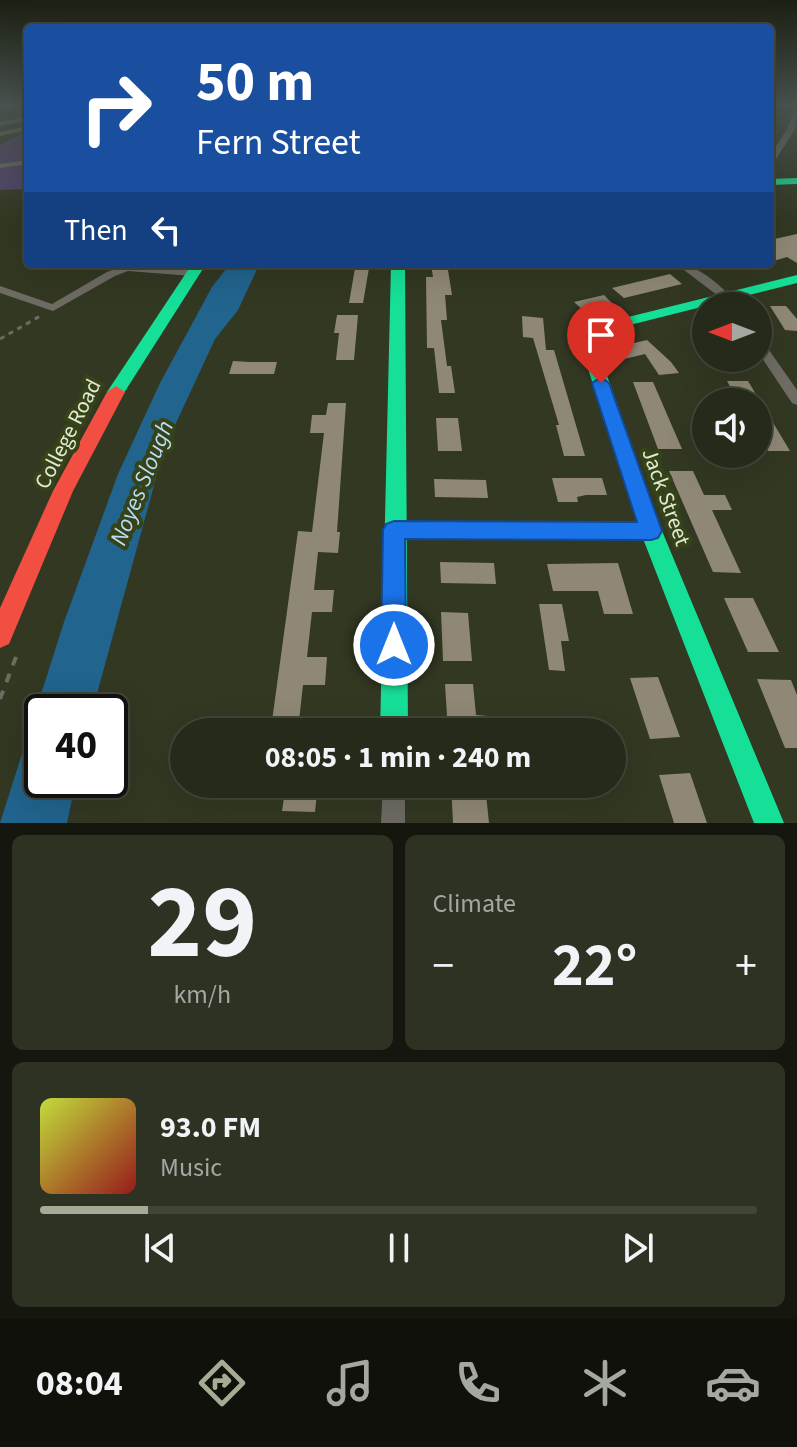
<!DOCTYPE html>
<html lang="en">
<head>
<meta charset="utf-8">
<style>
  body { margin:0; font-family:"Source Sans 3",sans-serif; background:#2e3223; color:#f1f3f6; height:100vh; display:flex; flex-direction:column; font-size:30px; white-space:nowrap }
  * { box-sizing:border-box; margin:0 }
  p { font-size:26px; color:#a4a7a2 }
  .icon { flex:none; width:44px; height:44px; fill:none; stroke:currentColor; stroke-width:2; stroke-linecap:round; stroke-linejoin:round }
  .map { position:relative; height:823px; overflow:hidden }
  .panel { display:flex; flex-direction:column; gap:12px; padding:12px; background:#15170e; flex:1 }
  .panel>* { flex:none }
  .hud { position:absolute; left:24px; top:24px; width:750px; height:244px; border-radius:8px; box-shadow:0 8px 32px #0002,0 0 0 2px #424639; background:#1a4fa0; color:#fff; overflow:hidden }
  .needle { width:52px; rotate:270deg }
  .tools { position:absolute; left:692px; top:292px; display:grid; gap:16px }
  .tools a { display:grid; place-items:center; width:80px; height:80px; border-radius:50%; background:#262a1a; box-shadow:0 8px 32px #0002,0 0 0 2px #424639; font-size:40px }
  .speed { position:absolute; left:24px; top:694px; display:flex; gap:16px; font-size:40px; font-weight:700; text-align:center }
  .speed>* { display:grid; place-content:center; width:104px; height:104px; border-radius:50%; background:#262a1a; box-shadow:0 8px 32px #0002,0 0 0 2px #424639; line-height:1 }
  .speed .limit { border:4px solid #111; border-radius:12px; background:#fff; color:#111 }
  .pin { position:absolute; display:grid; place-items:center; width:68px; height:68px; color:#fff; margin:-82px -34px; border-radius:50% 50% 50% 0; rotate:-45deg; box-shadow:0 0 8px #0007 }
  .pin .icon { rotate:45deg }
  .me { position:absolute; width:88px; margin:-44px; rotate:0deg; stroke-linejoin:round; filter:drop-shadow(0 0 6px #0008) }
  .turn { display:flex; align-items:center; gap:28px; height:168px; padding:0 40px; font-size:36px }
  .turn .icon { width:104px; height:104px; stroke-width:2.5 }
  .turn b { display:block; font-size:56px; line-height:68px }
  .then { display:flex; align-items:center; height:76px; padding:0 40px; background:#0003; gap:16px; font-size:30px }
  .big { font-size:60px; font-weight:700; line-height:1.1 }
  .panel .card { flex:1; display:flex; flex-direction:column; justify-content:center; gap:12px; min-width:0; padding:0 28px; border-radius:12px; background:#2e3223 }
  .panel .dial { align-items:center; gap:0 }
  .dial b { font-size:104px; line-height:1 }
  .song { display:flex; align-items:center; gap:24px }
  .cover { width:96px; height:96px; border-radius:12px; background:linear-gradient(135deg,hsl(70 70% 55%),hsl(0 70% 35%)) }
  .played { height:8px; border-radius:4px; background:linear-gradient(90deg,#a4ac95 15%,#424639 15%) }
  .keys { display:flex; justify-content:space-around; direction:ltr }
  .heat { display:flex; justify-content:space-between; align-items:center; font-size:44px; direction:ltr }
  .panel .tiles { flex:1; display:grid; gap:12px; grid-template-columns:1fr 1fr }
  .card:last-child { grid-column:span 2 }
  .trip { position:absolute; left:170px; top:718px; width:456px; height:80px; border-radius:40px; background:#262a1a; box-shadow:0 8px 32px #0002,0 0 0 2px #424639; font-weight:700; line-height:80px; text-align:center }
  .dock { display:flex; height:128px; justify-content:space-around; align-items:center; background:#0f110a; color:#a4a7a2 }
  .dock .icon { width:56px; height:56px }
  .dock .selected { color:#a4ac95 }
  .dock b { font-size:36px; color:#f1f3f6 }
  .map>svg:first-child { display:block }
  .green { fill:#53406b }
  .water { fill:#21648e }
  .building { fill:#908876 }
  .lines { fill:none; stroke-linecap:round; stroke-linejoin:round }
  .path-far2 { stroke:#6c6c62; stroke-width:2; stroke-dasharray:3 3; stroke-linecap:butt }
  .path-far1 { stroke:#6c6c62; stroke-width:3; stroke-dasharray:5 5; stroke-linecap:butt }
  .path { stroke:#6c6c62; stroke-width:4; stroke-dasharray:9 9; stroke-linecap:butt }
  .lane { stroke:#6e6b63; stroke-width:4 }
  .street { fill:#6e6b63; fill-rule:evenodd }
  .fast { fill:#16e098; fill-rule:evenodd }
  .jam { fill:#f24e42; fill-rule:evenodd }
  .route { fill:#1a73e8; stroke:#114b97; stroke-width:2 }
  .labels { text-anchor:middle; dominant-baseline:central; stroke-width:8; stroke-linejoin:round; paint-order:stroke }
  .street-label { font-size:22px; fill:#e2ead3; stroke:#364218 }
  .water-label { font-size:24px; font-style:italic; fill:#b9dcf8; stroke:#364218 }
</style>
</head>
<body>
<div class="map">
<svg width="797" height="823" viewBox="0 0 797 823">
  <rect width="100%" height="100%" fill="#323822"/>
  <path class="green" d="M28 131V189L0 190V145Z"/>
  <path class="water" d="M230 264H265L259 265 238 310 215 339 164 449 92 712H42V780H76L67 823H0L64 622 118 474 160 383 212 287Z"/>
  <path class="building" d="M797 234V263L787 257 770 262V240Z
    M431 264H447L452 295H445L447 320H441L447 366H451L455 393H439L434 348H427L426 277H433Z
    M355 268H369L363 303H349Z
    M670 274 682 284 624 298 612 288Z
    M604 295 614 305 584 311 574 302Z
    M770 306H786L797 319V331L785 330Z
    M337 315H358L354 360H336L339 333H334Z
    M522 316 543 318 546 350H554L585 456H564L556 425H559L533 338 523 337Z
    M647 340 671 362 679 373 659 375 645 354 624 359 613 348Z
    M233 361 250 362H277L274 374H229Z
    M727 381H748L790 451H768L758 433V402H739Z
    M633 382H653L682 449H658Z
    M328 403H346L337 532H340L338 553 318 552 314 590H334L332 612H312L307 657H327L325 685H303L299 721H272L298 531 312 532 324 433H310L312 415H326Z
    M436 418H458L462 451H438Z
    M669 471H693L704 495H725L732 510H712L741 573 713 572Z
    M552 478H602L607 495H586L577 497 578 502H558Z
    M434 479 486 480 488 498 435 497Z
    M440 562 494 563 496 584 441 583Z
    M618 563 633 614H604L598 591H553L547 564Z
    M724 598H753L779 652H748Z
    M539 604H562L569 641H561L565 671 549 670Z
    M441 612 468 613 472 661H443Z
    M658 677 680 737 650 739 630 678Z
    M757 679 791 680 797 695V748H785Z
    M445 684H473L476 715 488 716 490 732H448Z
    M690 773 707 823H674L659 775Z
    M286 784H318L315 812 282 811Z
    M451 784H485L489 823H453Z"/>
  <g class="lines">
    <path class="path-far2" d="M0 108 14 105"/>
    <path class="path-far1" d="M0 339 42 315"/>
    <path class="path" d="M0 699 19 649"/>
    <path class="lane" d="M0 134 28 128
      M0 166 28 162"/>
    <path class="street" d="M797 109 795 129 773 164H770V156L787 129 794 111Z
      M28 116V120L0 126V122Z
      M676 264C698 264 725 288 738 306H726L721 298Z
      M127 265 192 270 197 273 192 276 128 271 115 276 53 311 0 293V286L52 304 107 272Z
      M758 339 762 340 797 390V405L792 403 758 352Z
      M394 523 651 524 657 526 659 531 657 536 651 538 394 537 388 535 386 530 388 525Z
      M383 784H405V823H381Z"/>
    <path class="fast" d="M797 178V184L770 185V179Z
      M192 264H206L122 396H110L107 392Z
      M391 264H405L408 732H380Z
      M797 275V283L610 330 602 338 599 353 662 531 784 823H754L640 531 583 353 586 336 600 324Z"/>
    <path class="jam" d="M116 386 125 392 73 491 9 644 0 648V608L53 491 107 392Z"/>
  </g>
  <linearGradient id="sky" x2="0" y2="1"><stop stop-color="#1c1f13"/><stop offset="0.48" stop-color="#49534f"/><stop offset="1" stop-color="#49534f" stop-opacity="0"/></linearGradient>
  <rect width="797" height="220" fill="url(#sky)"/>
  <path class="route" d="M601 377 609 383 662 531 658 538 651 540 405 539 406 645 403 654 394 657 385 654 381 645 383 530 386 524 394 521 637 522 592 383Z"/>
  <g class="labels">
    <g class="street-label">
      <text transform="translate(68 434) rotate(-63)">College Road</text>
      <text transform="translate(666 497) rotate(70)">Jack Street</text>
    </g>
    <g class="water-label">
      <text transform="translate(142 483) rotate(-68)">Noyes Slough</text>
    </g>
  </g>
</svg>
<div class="tools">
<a><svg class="needle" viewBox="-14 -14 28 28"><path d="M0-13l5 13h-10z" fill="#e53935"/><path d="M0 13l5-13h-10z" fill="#a4a7a2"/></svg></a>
<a><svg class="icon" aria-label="sound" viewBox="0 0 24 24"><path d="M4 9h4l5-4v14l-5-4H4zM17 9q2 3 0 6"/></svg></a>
</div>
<div class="speed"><div class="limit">40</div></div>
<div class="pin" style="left:601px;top:383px;background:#d93025"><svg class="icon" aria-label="arrive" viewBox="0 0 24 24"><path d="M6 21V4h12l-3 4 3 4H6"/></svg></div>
<svg class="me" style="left:394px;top:645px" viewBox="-20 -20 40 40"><circle r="17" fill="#1a73e8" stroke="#fff" stroke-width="3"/><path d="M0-11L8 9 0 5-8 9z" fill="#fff"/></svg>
<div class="trip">08:05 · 1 min · 240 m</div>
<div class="hud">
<div class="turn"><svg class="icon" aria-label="right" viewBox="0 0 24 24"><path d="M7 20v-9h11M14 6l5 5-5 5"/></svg><div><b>50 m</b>Fern Street</div></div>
<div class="then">Then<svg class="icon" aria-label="left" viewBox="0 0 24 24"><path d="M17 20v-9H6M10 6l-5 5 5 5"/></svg></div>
</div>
</div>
<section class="panel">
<div class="tiles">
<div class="card dial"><b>29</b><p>km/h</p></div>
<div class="card"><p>Climate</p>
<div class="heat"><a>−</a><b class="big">22°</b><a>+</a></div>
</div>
<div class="card">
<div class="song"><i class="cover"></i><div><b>93.0 FM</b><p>Music</p></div></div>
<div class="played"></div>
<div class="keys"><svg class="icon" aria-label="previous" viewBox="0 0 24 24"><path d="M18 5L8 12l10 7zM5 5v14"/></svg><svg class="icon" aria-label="pause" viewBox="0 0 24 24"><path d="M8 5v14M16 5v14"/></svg><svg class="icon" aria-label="next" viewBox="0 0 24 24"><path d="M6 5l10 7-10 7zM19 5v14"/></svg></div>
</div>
</div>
</section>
<nav class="dock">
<b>08:04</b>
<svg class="icon selected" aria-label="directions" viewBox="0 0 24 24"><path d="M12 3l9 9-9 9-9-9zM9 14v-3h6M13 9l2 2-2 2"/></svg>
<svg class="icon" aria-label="music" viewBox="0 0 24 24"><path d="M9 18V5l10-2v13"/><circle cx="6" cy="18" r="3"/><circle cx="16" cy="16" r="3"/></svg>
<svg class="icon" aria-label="phone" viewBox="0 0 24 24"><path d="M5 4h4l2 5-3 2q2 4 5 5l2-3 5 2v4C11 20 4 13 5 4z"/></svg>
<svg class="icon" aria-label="climate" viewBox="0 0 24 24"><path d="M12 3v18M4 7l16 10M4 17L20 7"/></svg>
<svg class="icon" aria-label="car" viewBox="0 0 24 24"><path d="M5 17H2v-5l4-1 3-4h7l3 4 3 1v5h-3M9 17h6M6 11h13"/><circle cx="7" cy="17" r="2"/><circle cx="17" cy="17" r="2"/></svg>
</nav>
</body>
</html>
